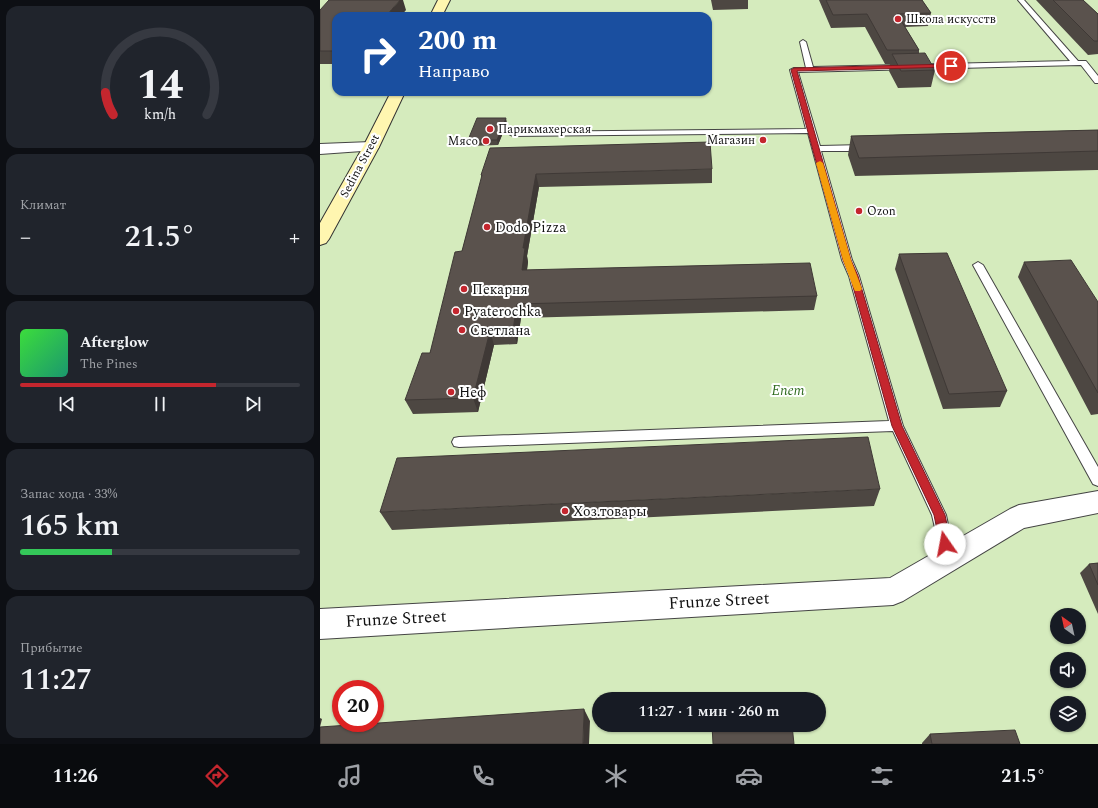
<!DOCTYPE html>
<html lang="ru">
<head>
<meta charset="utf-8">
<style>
  body { margin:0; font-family:Spectral,serif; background:#20242c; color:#f1f3f6; height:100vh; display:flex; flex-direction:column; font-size:15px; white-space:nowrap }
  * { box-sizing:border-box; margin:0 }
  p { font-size:13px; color:#9ea1a6 }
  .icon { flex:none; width:22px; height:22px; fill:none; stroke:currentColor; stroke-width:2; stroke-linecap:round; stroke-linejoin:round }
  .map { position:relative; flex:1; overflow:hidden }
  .drawer { display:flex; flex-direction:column; gap:6px; padding:6px; background:#0d0f14; width:320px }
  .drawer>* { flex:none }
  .top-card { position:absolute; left:12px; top:12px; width:380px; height:84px; border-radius:12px; box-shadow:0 1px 3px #0004; background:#1a4fa0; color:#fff; overflow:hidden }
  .needle { width:26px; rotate:327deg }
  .buttons { position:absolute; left:730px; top:608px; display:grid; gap:8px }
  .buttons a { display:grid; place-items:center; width:36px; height:36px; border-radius:50%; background:#171b24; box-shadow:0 1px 3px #0004; font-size:20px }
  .speed { position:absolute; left:12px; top:680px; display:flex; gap:8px; font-size:20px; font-weight:700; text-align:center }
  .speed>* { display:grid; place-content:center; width:52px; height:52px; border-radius:50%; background:#171b24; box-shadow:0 1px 3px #0004; line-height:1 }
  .speed .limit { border:6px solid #d22; background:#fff; color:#111 }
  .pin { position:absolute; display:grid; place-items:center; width:34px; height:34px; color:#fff; margin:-17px; border:2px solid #fff; border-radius:50%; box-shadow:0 1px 4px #0007 }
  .me { position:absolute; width:44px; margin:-22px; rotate:348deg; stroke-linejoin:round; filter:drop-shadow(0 0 3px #0008) }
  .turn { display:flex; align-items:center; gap:14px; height:84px; padding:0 20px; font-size:18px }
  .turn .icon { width:52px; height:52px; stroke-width:2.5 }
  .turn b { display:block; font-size:28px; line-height:34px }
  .big { font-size:30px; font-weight:600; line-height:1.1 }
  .drawer .widget { flex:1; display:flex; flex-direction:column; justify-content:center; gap:6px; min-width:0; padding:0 14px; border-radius:12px; background:#20242c }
  .drawer .dial { align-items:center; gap:0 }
  .dial svg { height:104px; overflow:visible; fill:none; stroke:#363941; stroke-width:7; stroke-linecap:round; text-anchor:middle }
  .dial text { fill:#f1f3f6; stroke:none }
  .song { display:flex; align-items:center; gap:12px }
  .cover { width:48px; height:48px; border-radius:6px; background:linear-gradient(135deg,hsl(120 70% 55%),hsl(160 70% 35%)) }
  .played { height:4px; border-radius:2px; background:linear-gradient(90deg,#c4262e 70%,#363941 70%) }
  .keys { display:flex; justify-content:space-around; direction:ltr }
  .heat { display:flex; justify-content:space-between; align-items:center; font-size:22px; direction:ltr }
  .charge { height:6px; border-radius:3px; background:linear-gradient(90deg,#34c759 33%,#363941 0) }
  .trip { position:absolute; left:272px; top:692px; width:234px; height:40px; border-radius:20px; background:#171b24; box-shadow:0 1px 3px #0004; font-weight:600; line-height:40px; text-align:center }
  .menu { display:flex; height:64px; justify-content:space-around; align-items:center; background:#090b0e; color:#9ea1a6 }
  .menu .icon { width:28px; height:28px }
  .menu .selected { color:#c4262e }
  .menu b { font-size:18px; color:#f1f3f6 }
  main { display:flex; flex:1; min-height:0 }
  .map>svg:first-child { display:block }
  .green { fill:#d5ebbd; fill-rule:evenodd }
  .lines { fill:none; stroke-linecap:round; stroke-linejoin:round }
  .lane-casing { stroke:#444; stroke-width:2 }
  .street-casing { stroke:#444; stroke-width:2 }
  .secondary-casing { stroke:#333; stroke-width:2 }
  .lane { fill:#fff; fill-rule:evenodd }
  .street { fill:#fff; fill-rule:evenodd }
  .secondary { fill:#fff6b0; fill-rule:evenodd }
  .wall { fill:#4d4742 }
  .shaded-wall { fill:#3f3936 }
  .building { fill:#5a524d; stroke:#3f3936 }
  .route { fill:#c4262e; stroke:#7f191e }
  .slow { fill:#f59e0b }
  .poi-dot { fill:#c4262e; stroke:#fff; stroke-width:1.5 }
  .labels { text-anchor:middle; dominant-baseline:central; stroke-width:4; stroke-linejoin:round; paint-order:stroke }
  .far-poi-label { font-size:12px; fill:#111; stroke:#fff; text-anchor:start }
  .far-street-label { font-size:12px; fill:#111; stroke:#fff }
  .poi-label { font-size:14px; fill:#111; stroke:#fff; text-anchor:start }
  .park-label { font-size:14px; font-style:italic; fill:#2f6b1f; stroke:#fff }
  .near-street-label { font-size:17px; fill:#111; stroke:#fff }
</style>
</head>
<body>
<main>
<section class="drawer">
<div class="widget dial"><svg viewBox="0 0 100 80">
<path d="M14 69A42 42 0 1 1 86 69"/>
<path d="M14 69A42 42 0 0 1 8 52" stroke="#c4262e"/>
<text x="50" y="56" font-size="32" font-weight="700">14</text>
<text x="50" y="72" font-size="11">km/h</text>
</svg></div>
<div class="widget"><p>Климат</p>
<div class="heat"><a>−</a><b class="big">21.5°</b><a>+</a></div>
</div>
<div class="widget">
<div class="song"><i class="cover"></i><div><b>Afterglow</b><p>The Pines</p></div></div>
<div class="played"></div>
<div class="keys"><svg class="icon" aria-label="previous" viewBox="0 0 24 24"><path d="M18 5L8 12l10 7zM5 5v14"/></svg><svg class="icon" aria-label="pause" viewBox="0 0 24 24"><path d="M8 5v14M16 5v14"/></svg><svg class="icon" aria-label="next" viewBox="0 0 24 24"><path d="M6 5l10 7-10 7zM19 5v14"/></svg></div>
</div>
<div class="widget"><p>Запас хода · 33%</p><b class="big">165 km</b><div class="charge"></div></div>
<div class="widget"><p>Прибытие</p><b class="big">11:27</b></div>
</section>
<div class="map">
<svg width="778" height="744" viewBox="0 0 778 744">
  <rect width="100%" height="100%" fill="#fffdf5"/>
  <path class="green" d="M0 0H778V744H0ZM16 16H388V92H16ZM737 615H759V637H737ZM737 659H759V681H737ZM21 689H55V723H21ZM279 699H499V725H279ZM737 703H759V725H737Z"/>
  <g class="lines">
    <g class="lane-casing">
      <path id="lane" d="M698 0H704L758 61H766L778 76V83H775L761 65 478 72 500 146 544 145 548 148 544 151H501L532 260 539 276 583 426 626 515 635 558 633 563 628 565 623 563 612 515 573 431 139 447 134 446 132 442 134 438 139 437 569 421 529 276 522 260 488 133 193 136 189 134 193 132 486 129 470 70 474 68H486L480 42 483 40 486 42 493 67 750 61Z
        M658 262 663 265 778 467V486L773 484 653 265Z"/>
    </g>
    <g class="street-casing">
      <path id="street" d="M51 142 56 144 59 147 56 150 0 154V144Z
        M778 491V513L704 528 583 601 573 605 0 639V609L570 578 690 509 699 505Z"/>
    </g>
    <g class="secondary-casing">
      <path id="secondary" d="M118 0H130L122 16H110Z
        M71 92H85L59 147 9 239 6 243 0 245V223L43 147Z"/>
    </g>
    <use href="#lane" class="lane"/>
    <use href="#street" class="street"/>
    <use href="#secondary" class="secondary"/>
  </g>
  <path class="wall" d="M391 0H428V9L393 10Z
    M499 0H602L611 13 608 26 585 27 599 50V54L615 70 611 87 578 88 569 71 570 64H565L545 27 511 28Z
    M716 0H763L778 14V54L768 55Z
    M0 10H86L16 16V64H0Z
    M187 123 178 145 150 146 148 140Z
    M778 130V170L535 176 528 155 531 136Z
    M392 169V183L219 187 207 256 208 262 207 270 497 296 494 310 201 318 197 344 174 345 158 412 93 414 85 400 110 353 142 251 162 178 161 175Z
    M579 254 687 391 680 407 623 409 575 269Z
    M704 262 778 302V414L771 415 698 277Z
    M560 489 554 506 72 530 60 512Z
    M778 563V614L760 573 769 564Z
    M610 734 700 744H602V743Z"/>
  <path class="shaded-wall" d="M80 0H83L86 10 81 16H66Z
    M186 118 187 123 178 145 177 140Z
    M216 174 219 187 207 256 208 262 205 284 202 270 203 248Z
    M197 304 201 318 197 344 193 330Z
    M170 331 174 345 158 412 153 398Z
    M264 709 270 721 269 744H263Z
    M0 718 2 719 0 727Z"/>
  <path class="building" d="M9 0H80L66 16H16V51H0V10Z
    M506 0H602L611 13 577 14 599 50H567L547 14 513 15Z
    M733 0H763L778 14V41H774Z
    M605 53 615 70 581 71 572 54Z
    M157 118H186L177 140H148Z
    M778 130V151L539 158 531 136Z
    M390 142 392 169 216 174 203 248H205L202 270 490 263 497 296 197 304 193 330 170 331 153 398 85 400 102 353H110L135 252 142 251 162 175H161L170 148Z
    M627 253 687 391 629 394 579 254Z
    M751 260 778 302V393L704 262Z
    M548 437 560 489 60 512 77 458Z
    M778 563V585L769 564Z
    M264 709 263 744H0V727Z
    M392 725H472L474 744H393Z
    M695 730 700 744H612L610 734Z"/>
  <path class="route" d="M631 64 634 66 633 67 477 71 531 260 538 276 582 426 625 515 631 544 629 547 625 549 621 547 620 544 614 515 572 426 530 276 523 260 471 70 474 68Z"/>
  <path class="slow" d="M500 161 503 163 531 260 542 289 540 291H535L534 289 523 260 496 163Z"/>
  <g class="poi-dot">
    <circle cx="578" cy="19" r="4"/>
    <circle cx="170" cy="129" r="4"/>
    <circle cx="443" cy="140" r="4"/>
    <circle cx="166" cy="141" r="4"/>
    <circle cx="539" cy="211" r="4"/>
    <circle cx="167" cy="227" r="4"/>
    <circle cx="144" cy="289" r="4"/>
    <circle cx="136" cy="311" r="4"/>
    <circle cx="142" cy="330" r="4"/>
    <circle cx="131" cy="392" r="4"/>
    <circle cx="245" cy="511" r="4"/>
  </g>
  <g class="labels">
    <g class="far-poi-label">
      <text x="586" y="19">Школа искусств</text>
      <text x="178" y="129">Парикмахерская</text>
      <text x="435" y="140" text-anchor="end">Магазин</text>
      <text x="158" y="141" text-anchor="end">Мясо</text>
      <text x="547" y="211">Ozon</text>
    </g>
    <g class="far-street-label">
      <text transform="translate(40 166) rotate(-62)">Sedina Street</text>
    </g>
    <g class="poi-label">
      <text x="175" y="227">Dodo Pizza</text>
      <text x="152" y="289">Пекарня</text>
      <text x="144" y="311">Pyaterochka</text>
      <text x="150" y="330">Светлана</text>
      <text x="139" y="392">Неф</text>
      <text x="253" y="511">Хоз.товары</text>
    </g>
    <g class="park-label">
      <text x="468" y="390">Enem</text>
    </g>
    <g class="near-street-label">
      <text transform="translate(399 601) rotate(-3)">Frunze Street</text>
      <text transform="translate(76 619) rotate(-3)">Frunze Street</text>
    </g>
  </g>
</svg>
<div class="buttons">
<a><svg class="needle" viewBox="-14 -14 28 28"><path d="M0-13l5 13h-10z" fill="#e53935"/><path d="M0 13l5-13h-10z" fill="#9ea1a6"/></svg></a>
<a><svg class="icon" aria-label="sound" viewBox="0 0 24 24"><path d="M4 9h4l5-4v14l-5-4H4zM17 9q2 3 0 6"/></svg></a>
<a><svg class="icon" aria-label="layers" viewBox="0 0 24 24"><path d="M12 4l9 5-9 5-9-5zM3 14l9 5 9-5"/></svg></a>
</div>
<div class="speed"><div class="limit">20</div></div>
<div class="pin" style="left:631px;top:66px;background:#d93025"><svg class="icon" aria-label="arrive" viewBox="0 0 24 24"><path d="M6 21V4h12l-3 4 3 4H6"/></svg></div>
<svg class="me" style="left:625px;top:544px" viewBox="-20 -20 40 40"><circle r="19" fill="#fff"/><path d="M0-13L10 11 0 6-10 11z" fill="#c4262e"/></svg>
<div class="trip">11:27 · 1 мин · 260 m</div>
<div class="top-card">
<div class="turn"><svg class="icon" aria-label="right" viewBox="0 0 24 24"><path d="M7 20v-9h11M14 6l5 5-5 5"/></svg><div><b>200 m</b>Направо</div></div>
</div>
</div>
</main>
<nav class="menu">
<b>11:26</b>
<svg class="icon selected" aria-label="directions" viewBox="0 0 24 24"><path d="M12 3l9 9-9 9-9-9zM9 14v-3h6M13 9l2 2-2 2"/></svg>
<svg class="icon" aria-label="music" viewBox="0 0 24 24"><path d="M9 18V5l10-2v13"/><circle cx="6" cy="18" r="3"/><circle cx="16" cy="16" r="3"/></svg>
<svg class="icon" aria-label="phone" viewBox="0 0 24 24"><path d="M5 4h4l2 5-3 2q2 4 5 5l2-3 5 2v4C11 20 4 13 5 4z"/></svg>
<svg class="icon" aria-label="climate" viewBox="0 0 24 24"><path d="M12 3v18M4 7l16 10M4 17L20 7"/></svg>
<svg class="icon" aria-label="car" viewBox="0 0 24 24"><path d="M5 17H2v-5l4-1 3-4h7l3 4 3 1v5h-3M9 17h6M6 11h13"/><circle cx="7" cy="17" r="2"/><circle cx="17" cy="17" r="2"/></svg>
<svg class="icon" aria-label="filters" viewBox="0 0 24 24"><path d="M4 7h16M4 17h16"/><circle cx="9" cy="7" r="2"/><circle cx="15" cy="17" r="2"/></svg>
<b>21.5°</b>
</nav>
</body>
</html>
